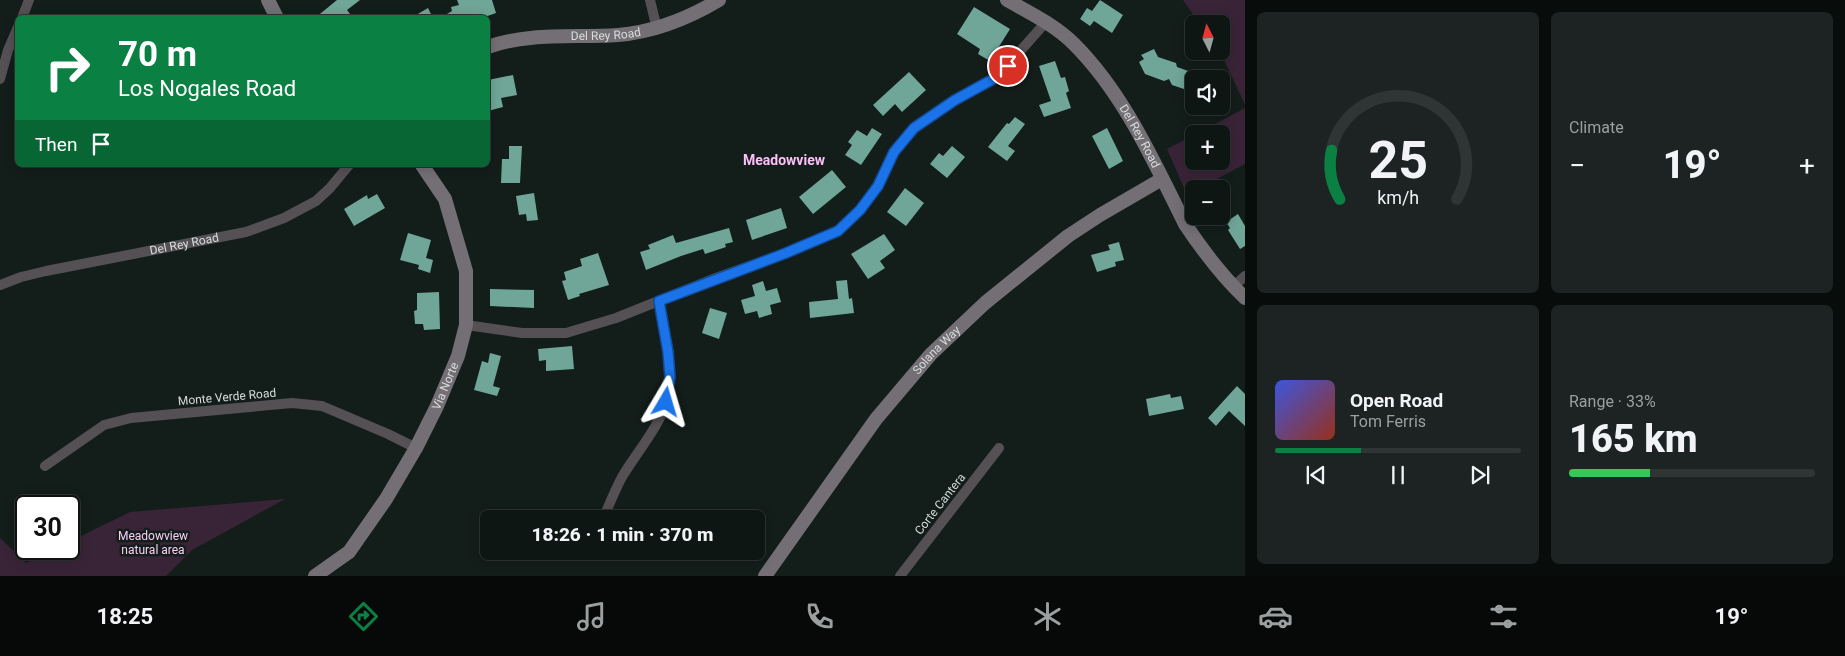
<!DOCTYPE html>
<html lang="en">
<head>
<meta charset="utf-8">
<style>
  body { margin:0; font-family:Roboto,sans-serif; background:#1c2322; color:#f1f3f6; height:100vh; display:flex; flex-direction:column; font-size:19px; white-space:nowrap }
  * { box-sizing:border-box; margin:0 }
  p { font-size:16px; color:#9b9fa0 }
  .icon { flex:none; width:28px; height:28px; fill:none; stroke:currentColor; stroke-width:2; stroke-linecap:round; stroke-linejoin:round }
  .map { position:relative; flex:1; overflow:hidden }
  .details { display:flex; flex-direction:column; gap:12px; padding:12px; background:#080c0b; width:600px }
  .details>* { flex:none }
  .banner { position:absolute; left:15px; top:15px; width:475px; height:152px; border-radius:8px; box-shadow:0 2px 12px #0003,0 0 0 1px #2e3534; background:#0b8043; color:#fff; overflow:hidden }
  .needle { width:32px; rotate:354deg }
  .buttons { position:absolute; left:1185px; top:15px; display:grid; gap:10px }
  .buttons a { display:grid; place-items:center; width:45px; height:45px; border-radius:8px; background:#0e1614; box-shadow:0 2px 12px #0003,0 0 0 1px #2e3534; font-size:25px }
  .speed { position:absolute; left:15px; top:495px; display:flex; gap:10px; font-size:25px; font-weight:700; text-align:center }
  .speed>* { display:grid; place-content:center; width:65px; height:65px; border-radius:50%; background:#0e1614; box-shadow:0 2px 12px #0003,0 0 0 1px #2e3534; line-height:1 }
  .speed .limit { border:2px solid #111; border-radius:8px; background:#fff; color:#111 }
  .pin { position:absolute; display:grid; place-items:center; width:42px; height:42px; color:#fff; margin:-21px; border:2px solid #fff; border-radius:50%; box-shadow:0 1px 5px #0007 }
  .me { position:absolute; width:55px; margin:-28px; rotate:7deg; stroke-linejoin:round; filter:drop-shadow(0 0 4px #0008) }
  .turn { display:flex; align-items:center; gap:18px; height:105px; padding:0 20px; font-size:22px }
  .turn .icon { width:65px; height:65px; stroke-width:2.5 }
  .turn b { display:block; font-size:35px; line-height:42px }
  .then { display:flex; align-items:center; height:48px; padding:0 20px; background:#0003; gap:10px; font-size:19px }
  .big { font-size:38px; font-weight:800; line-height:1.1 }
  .details .tile { flex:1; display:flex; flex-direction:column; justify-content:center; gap:8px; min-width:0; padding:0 18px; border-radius:8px; background:#1c2322 }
  .details .dial { align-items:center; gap:0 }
  .dial svg { height:130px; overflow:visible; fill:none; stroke:#2e3534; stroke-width:7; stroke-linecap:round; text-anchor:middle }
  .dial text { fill:#f1f3f6; stroke:none }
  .song { display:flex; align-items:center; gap:15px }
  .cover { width:60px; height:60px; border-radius:8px; background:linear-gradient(135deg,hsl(230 70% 55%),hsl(10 70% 35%)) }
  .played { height:5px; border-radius:2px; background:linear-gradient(90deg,#0b8043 35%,#2e3534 35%) }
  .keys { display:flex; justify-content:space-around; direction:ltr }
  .heat { display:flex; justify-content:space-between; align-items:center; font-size:28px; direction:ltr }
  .charge { height:8px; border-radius:4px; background:linear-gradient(90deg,#34c759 33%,#2e3534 0) }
  .details .tiles { flex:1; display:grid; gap:12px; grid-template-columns:repeat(2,1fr) }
  .trip { position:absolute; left:480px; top:510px; width:285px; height:50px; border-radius:8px; background:#0e1614; box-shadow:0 2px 12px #0003,0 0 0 1px #2e3534; font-weight:800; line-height:50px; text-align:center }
  .tab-bar { display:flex; height:80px; justify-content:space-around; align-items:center; background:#060908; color:#9b9fa0 }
  .tab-bar .icon { width:35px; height:35px }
  .tab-bar .active { color:#0b8043 }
  .tab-bar b { font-size:22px; color:#f1f3f6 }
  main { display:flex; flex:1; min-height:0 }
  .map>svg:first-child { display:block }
  .green { fill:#392437 }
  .building { fill:#6fa697 }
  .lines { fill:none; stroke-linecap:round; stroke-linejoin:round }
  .street { stroke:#545054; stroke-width:10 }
  .secondary { stroke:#746f74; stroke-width:14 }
  .route-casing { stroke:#114b97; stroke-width:12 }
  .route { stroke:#1a73e8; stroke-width:9 }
  .labels { text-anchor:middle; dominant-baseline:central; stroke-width:5; stroke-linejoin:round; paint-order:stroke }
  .street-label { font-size:12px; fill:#d7dddb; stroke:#131d1a }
  .park-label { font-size:12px; fill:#f9ccf6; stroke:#131d1a }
  .neighbourhood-label { font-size:14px; font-weight:bold; fill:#fcbff8; stroke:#131d1a }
</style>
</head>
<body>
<main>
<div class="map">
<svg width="1245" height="576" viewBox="0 0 1245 576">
  <rect width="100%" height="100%" fill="#131d1a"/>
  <path class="green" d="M1183 0H1245V105L1220 51 1221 24H1200Z
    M1245 108V164L1198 189H1194V191L1187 195 1167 149 1194 135V161H1221V134H1196Z
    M285 499 192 550 166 576H0V538L26 563 55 549H69V542L130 512Z"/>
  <path class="building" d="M337 0H360L347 10 353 18H315Z
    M457 0H492L496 13 482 18H440L452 11 451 7 459 5Z
    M1100 0 1123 15 1112 33 1094 21 1090 26 1080 19 1087 8 1092 11Z
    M974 7 1010 29 990 61 978 54 980 49 957 34Z
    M428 8 433 18H411Z
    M1154 49 1158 57 1176 63 1177 67 1194 73 1187 90 1172 85 1169 79 1164 81 1145 74 1139 62 1144 59 1141 55Z
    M1055 61 1061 78 1065 77 1069 91 1066 93 1071 108 1044 117 1039 105 1051 101 1039 66Z
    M909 72 926 90 902 112 895 104 883 116 873 105Z
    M513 75 517 95 501 98 503 107 488 111V80Z
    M1015 117 1025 124 1008 146 1015 151 1007 161 988 147 1007 123 1009 124Z
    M872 128 882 134 861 165 845 155 852 145 848 142 857 130 867 136Z
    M1107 128 1123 161 1109 169 1092 136Z
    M509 146H522L520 183H501L502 159H509Z
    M952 146 965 157 947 178 930 164 939 153 943 156Z
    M832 170 846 187 813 214 799 197Z
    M905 188 924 203 906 226 887 212Z
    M534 193 538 220 527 221 526 214 519 215 516 196Z
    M377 194 385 208 354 226 344 209 367 195 368 199Z
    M781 208 787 228 752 240 746 220Z
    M1238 214 1245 226V246L1240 249 1228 230 1230 228 1226 222Z
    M729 228 733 242 725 244 726 247 705 254 703 249 681 256 646 270 640 252 650 249 648 245 673 235 676 243Z
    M408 233 431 240 426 258 433 260 430 273 418 269 419 265 400 260Z
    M884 234 895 250 880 261 885 268 868 279 851 254Z
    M1119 242 1124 260 1115 262 1116 266 1097 272 1091 255 1110 250 1108 245Z
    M598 253 609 285 579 294 580 296 568 300 562 281 566 280 564 272 582 266 580 259Z
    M847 280 849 299 852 298 854 313 810 318 809 302 838 299 836 281Z
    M763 281 766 291 777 288 781 302 770 305 772 314 759 318 757 311 745 314 741 300 755 296 752 285Z
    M490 289 534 290V308L490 306Z
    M439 292 440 329 424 330 423 324H415L414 311 417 310V293Z
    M710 308 727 313 719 339 702 333Z
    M572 346 574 369 546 371V360L539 361 538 349Z
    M490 353 501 356 493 386 500 388 497 396 474 390 482 361 488 363Z
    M1237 386 1245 394V426L1229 411 1216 426 1208 418Z
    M1170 394 1171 398 1181 396 1184 409 1149 416 1146 399Z"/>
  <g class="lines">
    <g class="street">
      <path d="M650 0 657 29"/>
      <path d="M22 18 29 0"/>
      <path d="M0 79 8 50 18 27"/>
      <path id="s1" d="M0 285 21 277 46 271 246 232 284 218 316 201 330 188 349 165"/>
      <path d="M1233 287 1245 276"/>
      <path d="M466 325 522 333H566L616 318 716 278 786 253 838 231 860 210 877 186 894 152 914 128 955 100 997 77 1046 22"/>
      <path d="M45 466 104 425 131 418 292 403 322 406 388 434 416 448"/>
      <path d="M603 519C609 505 615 490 622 477 635 455 661 424 667 400 674 367 665 333 659 301"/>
      <path d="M595 553 596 551"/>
      <path d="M900 576 999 448"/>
    </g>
    <g class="secondary">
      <path d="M268 0 277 18"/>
      <path id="s2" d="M1007 0C1030 13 1055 25 1074 44 1124 94 1154 162 1185 224 1203 251 1222 276 1245 298"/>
      <path id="s3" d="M488 47C530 32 574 38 618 35 655 32 687 19 719 0"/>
      <path id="s4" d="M315 576 349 552 386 499 416 448 437 406 458 356 466 325V271L445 199 422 165"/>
      <path id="s5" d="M765 576 876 419 931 354 985 303 1068 236 1100 215 1162 179"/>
    </g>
  </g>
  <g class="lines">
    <g class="route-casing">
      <path id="route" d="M666 402 670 377 668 352 659 301 786 253 838 231 860 210 878 186 894 152 914 128 955 100 997 77 1008 66"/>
    </g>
    <use href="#route" class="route"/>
  </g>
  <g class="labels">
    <g class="street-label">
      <text stroke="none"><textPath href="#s3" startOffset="119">Del Rey Road</textPath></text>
      <text stroke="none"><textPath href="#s2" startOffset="194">Del Rey Road</textPath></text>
      <text stroke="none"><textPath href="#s1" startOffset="189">Del Rey Road</textPath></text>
      <text stroke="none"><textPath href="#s5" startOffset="284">Solana Way</textPath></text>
      <text stroke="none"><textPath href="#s4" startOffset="234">Via Norte</textPath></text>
      <text transform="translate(227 397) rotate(-5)">Monte Verde Road</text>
      <text transform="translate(940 504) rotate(-52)">Corte Cantera</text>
    </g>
    <g class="park-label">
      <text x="153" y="536">Meadowview<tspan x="153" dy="14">natural area</tspan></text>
    </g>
    <g class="neighbourhood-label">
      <text x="784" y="160">Meadowview</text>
    </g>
  </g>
</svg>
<div class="buttons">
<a><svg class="needle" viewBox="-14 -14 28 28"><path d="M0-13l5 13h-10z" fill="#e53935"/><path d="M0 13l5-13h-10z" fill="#9b9fa0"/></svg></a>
<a><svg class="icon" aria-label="sound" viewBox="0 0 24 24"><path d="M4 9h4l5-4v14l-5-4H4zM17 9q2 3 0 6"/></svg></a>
<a>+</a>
<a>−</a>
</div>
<div class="speed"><div class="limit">30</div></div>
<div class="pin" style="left:1008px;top:66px;background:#d93025"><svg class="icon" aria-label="arrive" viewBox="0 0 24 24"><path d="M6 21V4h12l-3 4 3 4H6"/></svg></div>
<svg class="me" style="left:666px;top:402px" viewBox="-20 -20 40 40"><path d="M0-17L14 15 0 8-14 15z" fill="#1a73e8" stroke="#fff" stroke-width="4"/></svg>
<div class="trip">18:26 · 1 min · 370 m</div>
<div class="banner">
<div class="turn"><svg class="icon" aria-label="right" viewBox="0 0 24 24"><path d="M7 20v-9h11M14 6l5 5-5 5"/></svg><div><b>70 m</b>Los Nogales Road</div></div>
<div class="then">Then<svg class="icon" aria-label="arrive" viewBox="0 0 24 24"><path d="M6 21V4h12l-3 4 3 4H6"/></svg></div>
</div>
</div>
<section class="details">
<div class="tiles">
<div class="tile dial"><svg viewBox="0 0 100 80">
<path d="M14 69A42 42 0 1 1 86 69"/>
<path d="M14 69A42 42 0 0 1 9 39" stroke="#0b8043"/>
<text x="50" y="56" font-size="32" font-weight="700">25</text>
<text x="50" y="72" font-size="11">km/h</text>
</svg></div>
<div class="tile"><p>Climate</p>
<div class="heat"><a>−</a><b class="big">19°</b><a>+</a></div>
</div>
<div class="tile">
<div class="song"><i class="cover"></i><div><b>Open Road</b><p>Tom Ferris</p></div></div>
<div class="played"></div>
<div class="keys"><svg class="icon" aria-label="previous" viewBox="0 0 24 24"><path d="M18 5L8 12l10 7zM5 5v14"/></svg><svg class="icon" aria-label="pause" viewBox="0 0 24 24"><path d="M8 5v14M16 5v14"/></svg><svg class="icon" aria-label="next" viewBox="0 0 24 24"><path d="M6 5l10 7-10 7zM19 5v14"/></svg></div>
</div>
<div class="tile"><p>Range · 33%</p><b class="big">165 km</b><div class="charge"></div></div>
</div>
</section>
</main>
<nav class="tab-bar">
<b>18:25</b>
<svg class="icon active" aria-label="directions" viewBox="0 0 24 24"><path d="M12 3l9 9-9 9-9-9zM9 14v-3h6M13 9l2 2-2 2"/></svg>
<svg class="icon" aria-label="music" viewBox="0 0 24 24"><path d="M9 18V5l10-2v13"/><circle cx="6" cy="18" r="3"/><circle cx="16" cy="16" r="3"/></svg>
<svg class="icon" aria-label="phone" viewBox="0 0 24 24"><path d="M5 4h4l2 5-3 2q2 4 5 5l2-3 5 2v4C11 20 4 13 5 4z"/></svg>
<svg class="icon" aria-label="climate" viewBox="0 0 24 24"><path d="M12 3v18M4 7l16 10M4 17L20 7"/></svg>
<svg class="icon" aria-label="car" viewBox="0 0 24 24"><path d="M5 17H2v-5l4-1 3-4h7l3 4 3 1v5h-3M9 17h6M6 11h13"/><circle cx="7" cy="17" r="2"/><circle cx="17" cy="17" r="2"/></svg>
<svg class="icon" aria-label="filters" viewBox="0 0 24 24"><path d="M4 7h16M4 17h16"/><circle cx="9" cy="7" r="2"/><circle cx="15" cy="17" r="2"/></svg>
<b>19°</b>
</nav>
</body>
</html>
